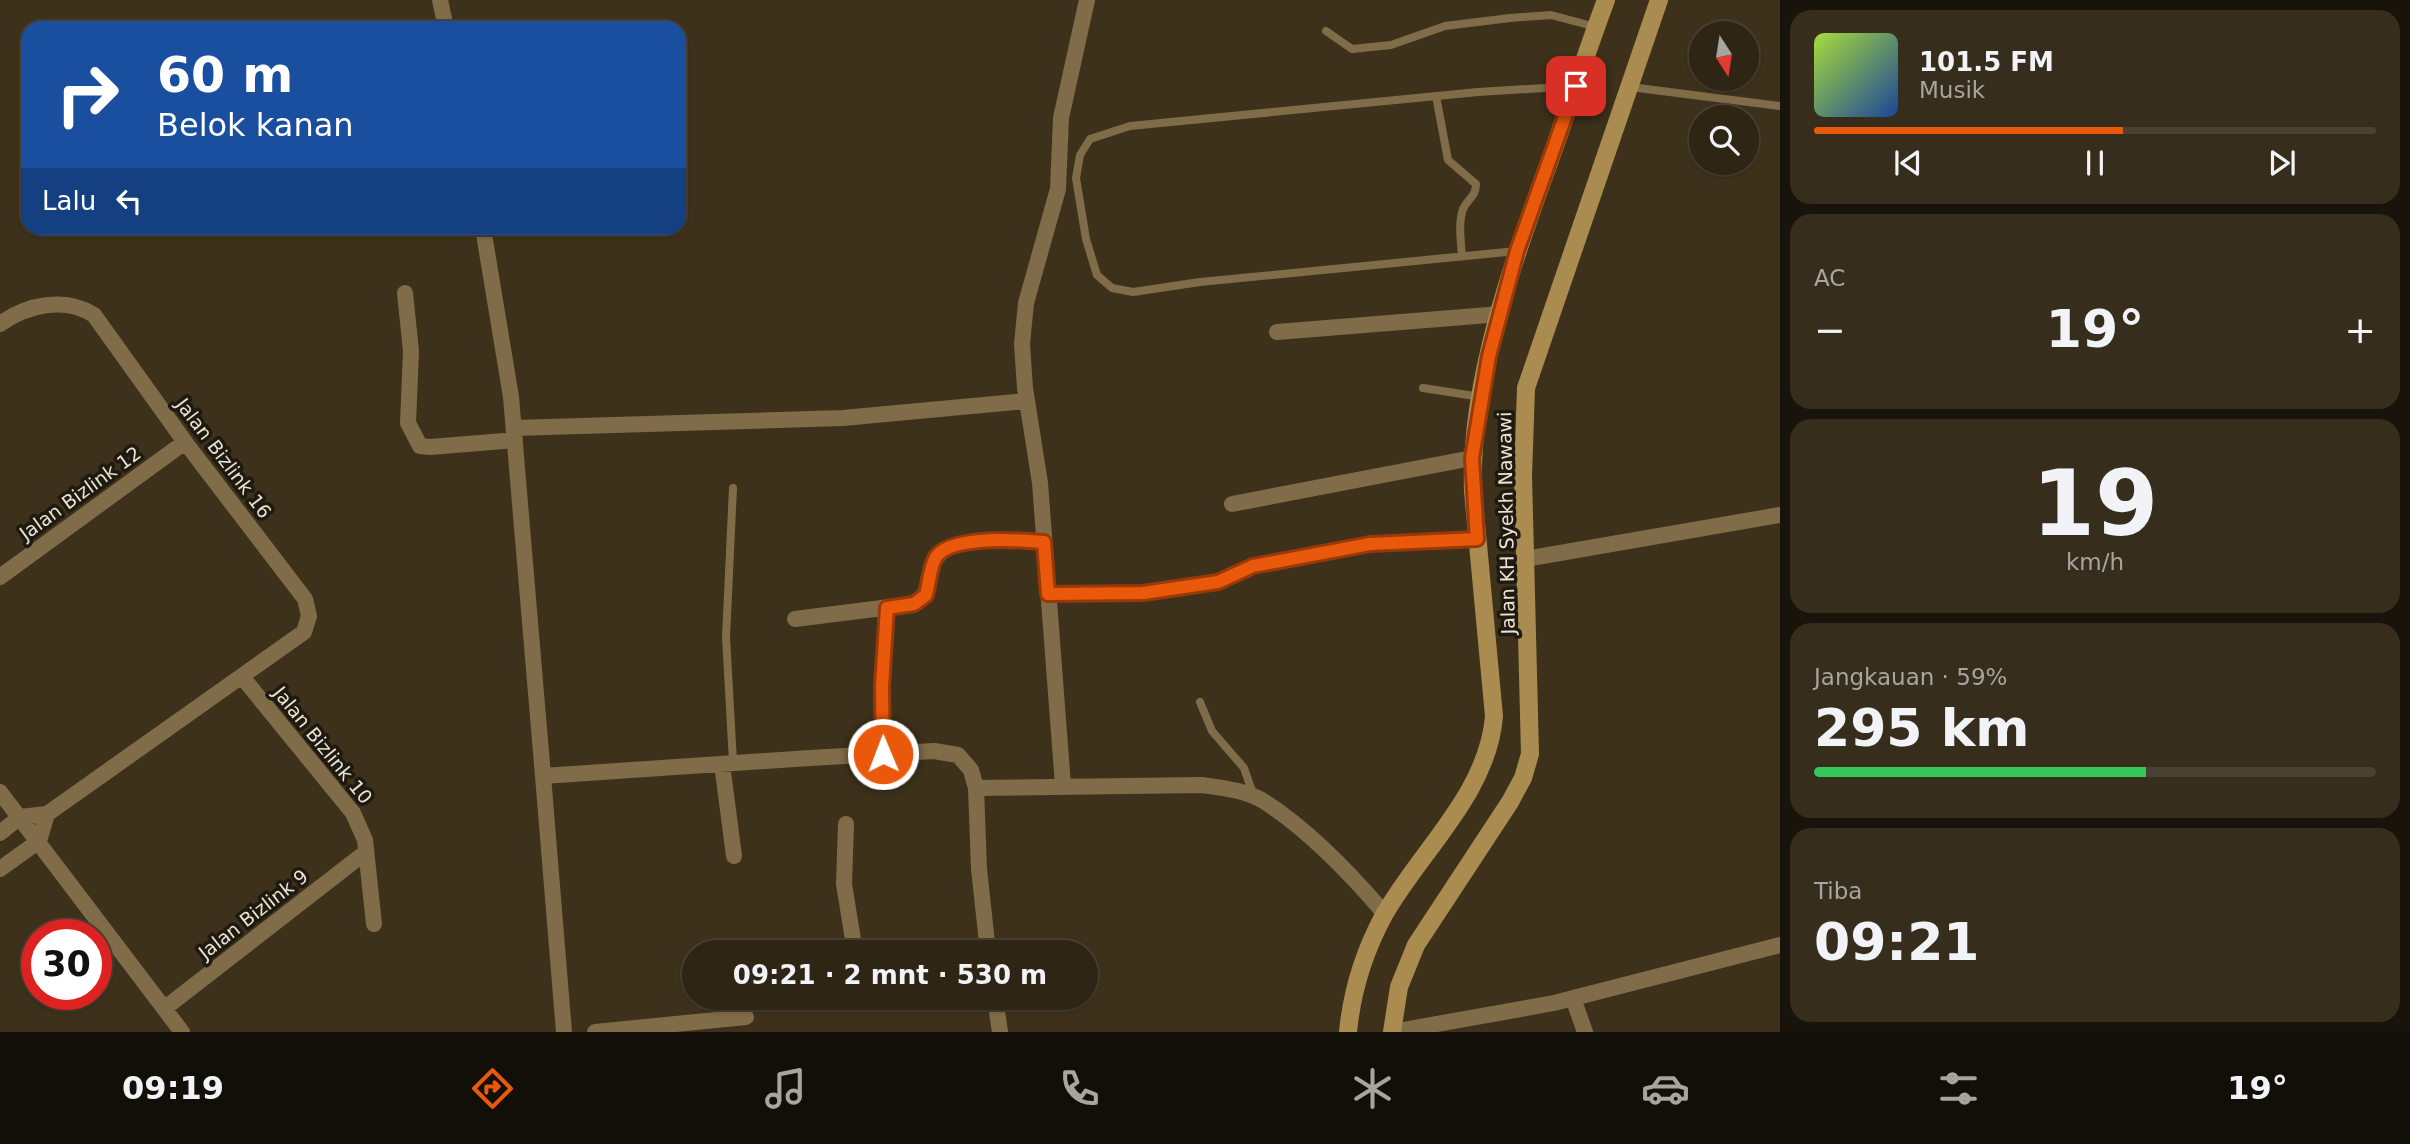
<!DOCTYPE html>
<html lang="id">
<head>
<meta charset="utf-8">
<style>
  body { margin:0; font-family:"DejaVu Sans",sans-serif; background:#362d1d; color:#f1f3f6; height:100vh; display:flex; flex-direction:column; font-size:26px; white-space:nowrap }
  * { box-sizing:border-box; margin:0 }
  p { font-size:23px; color:#a7a5a0 }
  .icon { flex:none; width:38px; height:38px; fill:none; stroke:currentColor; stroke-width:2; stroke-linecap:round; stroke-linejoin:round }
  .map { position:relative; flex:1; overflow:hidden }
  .side { display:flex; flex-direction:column; gap:10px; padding:10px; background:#19140b; width:630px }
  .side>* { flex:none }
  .banner { position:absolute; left:21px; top:21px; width:665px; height:214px; border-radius:21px; box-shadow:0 2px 5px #0004,0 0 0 2px #494234; background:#1a4fa0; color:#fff; overflow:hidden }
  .needle { width:46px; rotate:168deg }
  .buttons { position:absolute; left:1689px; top:21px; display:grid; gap:14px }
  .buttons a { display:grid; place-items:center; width:70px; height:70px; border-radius:50%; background:#2e2514; box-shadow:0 2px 5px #0004,0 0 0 2px #494234; font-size:35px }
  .speed { position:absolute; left:21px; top:919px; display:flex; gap:14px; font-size:35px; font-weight:700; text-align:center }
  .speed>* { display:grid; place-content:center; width:91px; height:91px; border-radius:50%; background:#2e2514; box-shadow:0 2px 5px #0004,0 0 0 2px #494234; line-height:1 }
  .speed .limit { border:10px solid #d22; background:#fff; color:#111 }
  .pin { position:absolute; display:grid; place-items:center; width:60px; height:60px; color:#fff; margin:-30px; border-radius:14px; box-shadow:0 4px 10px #0006 }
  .me { position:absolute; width:77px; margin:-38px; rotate:359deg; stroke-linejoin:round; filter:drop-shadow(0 0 5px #0008) }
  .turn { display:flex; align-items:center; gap:24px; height:147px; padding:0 21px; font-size:32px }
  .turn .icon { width:91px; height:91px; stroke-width:2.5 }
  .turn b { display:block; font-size:49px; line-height:60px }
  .then { display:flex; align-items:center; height:66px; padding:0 21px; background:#0003; gap:14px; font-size:26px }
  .big { font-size:52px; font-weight:700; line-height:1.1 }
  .side .tile { flex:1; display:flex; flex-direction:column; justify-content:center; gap:10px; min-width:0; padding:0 24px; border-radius:21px; background:#362d1d }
  .side .dial { align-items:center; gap:0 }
  .dial b { font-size:91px; line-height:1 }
  .song { display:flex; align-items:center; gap:21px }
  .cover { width:84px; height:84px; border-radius:10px; background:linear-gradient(135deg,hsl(80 70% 55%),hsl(220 70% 35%)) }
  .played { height:7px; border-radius:4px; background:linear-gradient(90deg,#ea580c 55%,#494234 55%) }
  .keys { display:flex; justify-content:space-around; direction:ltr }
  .heat { display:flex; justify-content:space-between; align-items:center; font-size:38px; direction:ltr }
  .charge { height:10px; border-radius:5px; background:linear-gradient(90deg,#34c759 59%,#494234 0) }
  .trip { position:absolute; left:682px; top:940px; width:416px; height:70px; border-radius:35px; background:#2e2514; box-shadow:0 2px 5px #0004,0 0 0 2px #494234; font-weight:700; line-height:70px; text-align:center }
  .menu { display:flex; height:112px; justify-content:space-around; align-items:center; background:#120f08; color:#a7a5a0 }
  .menu .icon { width:49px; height:49px }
  .menu .current { color:#ea580c }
  .menu b { font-size:32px; color:#f1f3f6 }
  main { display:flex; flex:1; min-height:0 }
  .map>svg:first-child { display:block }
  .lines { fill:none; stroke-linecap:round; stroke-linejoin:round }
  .lane { stroke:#806c48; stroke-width:8 }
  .street { stroke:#806c48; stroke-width:16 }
  .secondary { stroke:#aa8c50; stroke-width:18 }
  .route-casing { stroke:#983908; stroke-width:18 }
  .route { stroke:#ea580c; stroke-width:12 }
  .labels { text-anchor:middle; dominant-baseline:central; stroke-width:7; stroke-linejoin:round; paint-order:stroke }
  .street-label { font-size:19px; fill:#eae3d6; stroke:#1f1a10 }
</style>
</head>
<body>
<main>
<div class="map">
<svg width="1780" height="1032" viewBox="0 0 1780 1032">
  <rect width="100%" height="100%" fill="#3d311b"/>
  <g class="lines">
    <path class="lane" d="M1326 31 1352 49 1391 45 1445 26 1510 18 1551 15 1596 27
      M1630 87 1780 106
      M1436 96 1448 160 1476 184C1476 197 1468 198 1463 209 1458 224 1461 241 1462 256
      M1517 251 1200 282 1133 292 1112 288 1097 275 1086 239 1076 178 1080 155 1090 139 1130 126 1478 92 1576 86
      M1423 388 1481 397
      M1200 702 1212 731 1244 768 1253 794
      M733 762 726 637 733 488"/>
    <path class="street" d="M440 0 446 28
      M483 228 511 397 543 776 810 758 934 751 958 755 971 770 976 788 979 869 988 952
      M405 293 411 351 408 423 420 446 430 447 515 440
      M0 324C26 305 65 296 94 315L185 442 305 599 309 616 304 632 47 814 20 817 0 833
      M1277 332 1501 314
      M514 428 843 418 1027 401
      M1232 504 1472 458
      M1525 559 1780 515
      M0 577 185 442
      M1048 594 1143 593 1218 582 1253 566 1370 544 1477 539
      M795 619 914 604C938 586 924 573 937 557 953 535 1020 540 1044 542
      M243 678 353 813 365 840 374 924
      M883 754 882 686 887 608
      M722 764 734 856
      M543 776 564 1032
      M1063 785 1040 483 1025 388 1022 344 1026 303 1058 189 1061 118 1087 0
      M976 788 1202 785C1222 788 1246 790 1265 802 1310 831 1350 873 1385 914
      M0 792 182 1032
      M846 824 844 884 855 952
      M0 869 39 841 47 814
      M995 998 1000 1032
      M1573 998 1585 1032
      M165 1008 366 852
      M595 1032 746 1017
      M1392 1032 1554 1003 1780 945"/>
    <path class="secondary" d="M1348 1032C1352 990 1364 952 1384 915 1421 850 1488 793 1494 716L1473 491C1469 378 1517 251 1555 146 1572 97 1588 48 1606 0
      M1392 1032 1399 987 1416 945 1510 802 1523 778 1530 754 1523 476 1526 388 1659 0"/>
  </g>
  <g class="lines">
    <g class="route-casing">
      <path id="route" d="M883 754 882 686 887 608 914 604 926 595C929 584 930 566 936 557 951 535 1020 540 1044 542L1048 594 1143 593 1218 582 1253 566 1370 544 1477 539 1472 458 1489 356 1517 251 1576 86"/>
    </g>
    <use href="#route" class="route"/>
  </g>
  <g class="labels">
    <g class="street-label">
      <text transform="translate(224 458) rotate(53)">Jalan Bizlink 16</text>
      <text transform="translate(80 493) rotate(-36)">Jalan Bizlink 12</text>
      <text transform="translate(1506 523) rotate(-91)">Jalan KH Syekh Nawawi</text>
      <text transform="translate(323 745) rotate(51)">Jalan Bizlink 10</text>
      <text transform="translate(253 914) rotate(-38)">Jalan Bizlink 9</text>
    </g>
  </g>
</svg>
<div class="buttons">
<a><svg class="needle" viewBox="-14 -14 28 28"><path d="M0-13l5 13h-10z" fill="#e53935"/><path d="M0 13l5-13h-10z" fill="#a7a5a0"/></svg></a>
<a><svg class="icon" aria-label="search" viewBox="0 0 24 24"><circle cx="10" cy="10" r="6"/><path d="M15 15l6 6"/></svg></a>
</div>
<div class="speed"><div class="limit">30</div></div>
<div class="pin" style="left:1576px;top:86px;background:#d93025"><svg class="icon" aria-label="arrive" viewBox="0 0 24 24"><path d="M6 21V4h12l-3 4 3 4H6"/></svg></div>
<svg class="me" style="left:883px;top:754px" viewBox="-20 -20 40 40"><circle r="17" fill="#ea580c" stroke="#fff" stroke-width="3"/><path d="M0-11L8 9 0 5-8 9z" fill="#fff"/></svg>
<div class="trip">09:21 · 2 mnt · 530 m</div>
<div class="banner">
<div class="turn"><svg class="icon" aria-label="right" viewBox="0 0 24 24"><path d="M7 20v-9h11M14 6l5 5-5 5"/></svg><div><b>60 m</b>Belok kanan</div></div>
<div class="then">Lalu<svg class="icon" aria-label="left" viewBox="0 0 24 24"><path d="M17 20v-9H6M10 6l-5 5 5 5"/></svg></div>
</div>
</div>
<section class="side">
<div class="tile">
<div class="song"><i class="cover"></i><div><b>101.5 FM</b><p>Musik</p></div></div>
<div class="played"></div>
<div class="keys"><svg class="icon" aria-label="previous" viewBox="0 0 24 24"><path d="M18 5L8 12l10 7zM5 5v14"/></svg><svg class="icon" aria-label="pause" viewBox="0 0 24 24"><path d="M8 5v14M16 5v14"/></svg><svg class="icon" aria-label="next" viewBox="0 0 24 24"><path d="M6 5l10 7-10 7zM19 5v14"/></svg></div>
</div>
<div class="tile"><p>AC</p>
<div class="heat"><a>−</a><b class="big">19°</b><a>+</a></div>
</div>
<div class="tile dial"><b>19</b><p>km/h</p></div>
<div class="tile"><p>Jangkauan · 59%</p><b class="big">295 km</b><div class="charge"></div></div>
<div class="tile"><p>Tiba</p><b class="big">09:21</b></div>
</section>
</main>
<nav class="menu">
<b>09:19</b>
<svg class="icon current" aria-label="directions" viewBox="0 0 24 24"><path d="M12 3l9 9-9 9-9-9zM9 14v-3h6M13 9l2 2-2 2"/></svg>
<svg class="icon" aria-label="music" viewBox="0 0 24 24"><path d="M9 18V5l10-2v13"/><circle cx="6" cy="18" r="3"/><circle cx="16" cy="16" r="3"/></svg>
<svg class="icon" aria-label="phone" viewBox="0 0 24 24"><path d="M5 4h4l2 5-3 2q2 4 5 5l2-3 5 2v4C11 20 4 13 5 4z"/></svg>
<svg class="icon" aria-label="climate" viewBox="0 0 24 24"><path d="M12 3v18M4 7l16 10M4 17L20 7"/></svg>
<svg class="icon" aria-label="car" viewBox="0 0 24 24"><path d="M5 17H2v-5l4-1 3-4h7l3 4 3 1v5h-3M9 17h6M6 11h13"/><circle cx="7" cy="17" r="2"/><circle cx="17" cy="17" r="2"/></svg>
<svg class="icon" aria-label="filters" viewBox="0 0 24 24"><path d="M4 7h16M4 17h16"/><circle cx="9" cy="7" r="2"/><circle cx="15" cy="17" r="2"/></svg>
<b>19°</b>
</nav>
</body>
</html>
